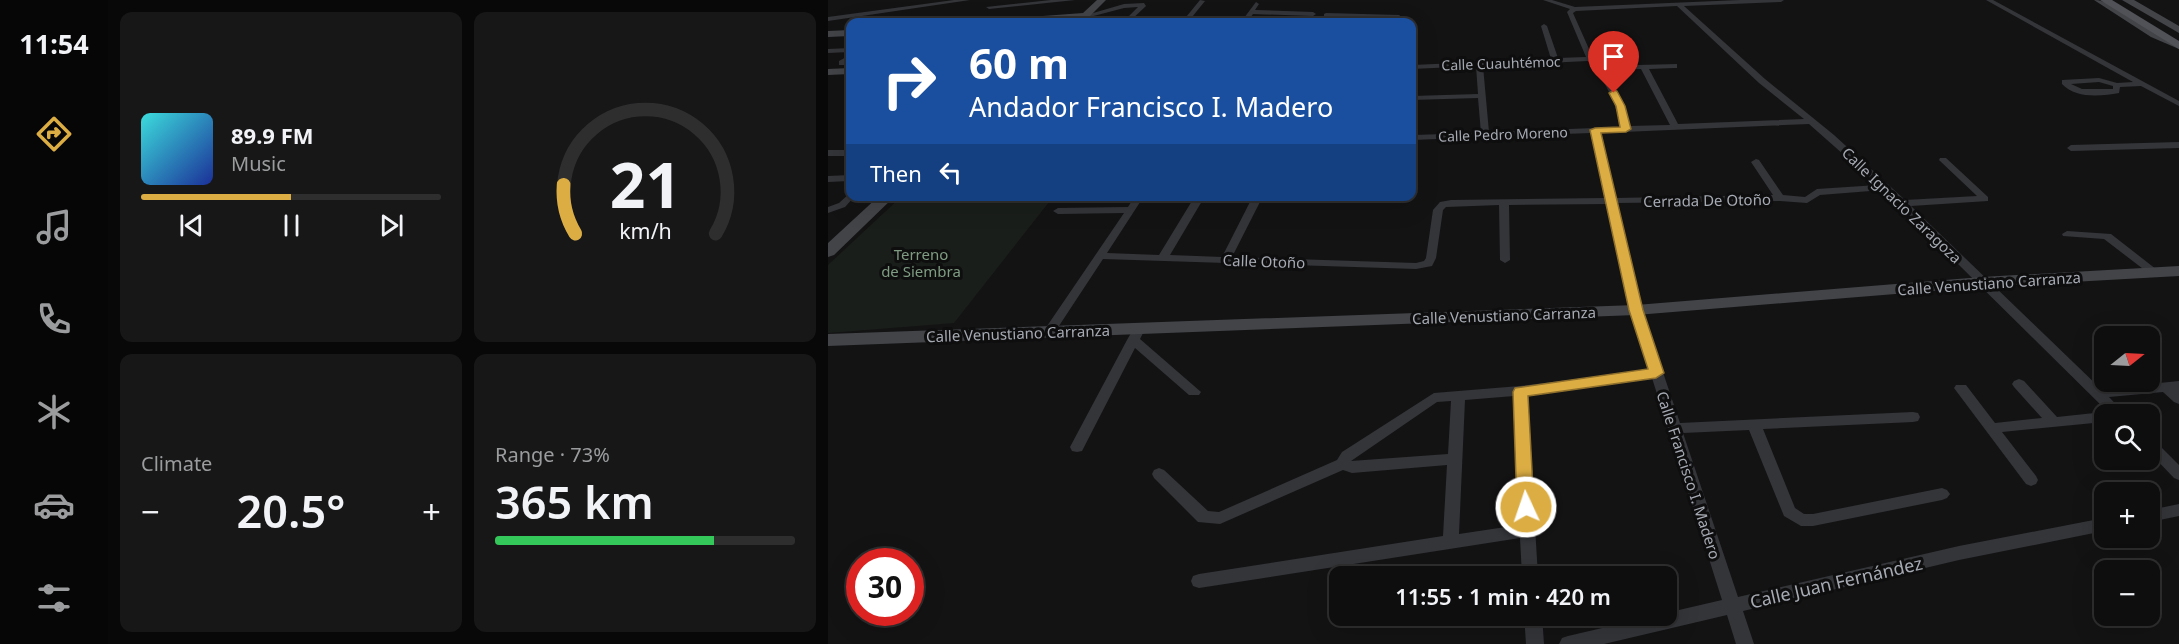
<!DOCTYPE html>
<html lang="en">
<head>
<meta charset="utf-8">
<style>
  body { margin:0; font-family:"Noto Sans",sans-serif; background:#171718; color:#f1f3f6; height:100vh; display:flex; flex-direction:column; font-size:22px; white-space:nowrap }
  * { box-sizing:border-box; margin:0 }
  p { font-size:20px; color:#9b9c9e }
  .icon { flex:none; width:33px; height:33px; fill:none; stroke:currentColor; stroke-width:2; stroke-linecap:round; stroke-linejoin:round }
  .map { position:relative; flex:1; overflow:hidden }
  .drawer { display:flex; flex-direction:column; gap:12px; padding:12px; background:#080808; width:720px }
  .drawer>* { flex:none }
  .banner { position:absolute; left:18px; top:18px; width:570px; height:183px; border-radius:12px; box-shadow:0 6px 24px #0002,0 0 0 2px #2e2e2f; background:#1a4fa0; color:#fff; overflow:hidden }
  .needle { width:39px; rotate:72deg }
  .fabs { position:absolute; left:1266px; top:326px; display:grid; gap:12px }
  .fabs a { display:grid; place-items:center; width:66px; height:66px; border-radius:12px; background:#0e0e0f; box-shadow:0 6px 24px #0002,0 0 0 2px #2e2e2f; font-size:30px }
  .speed { position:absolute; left:18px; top:548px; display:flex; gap:12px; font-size:30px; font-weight:700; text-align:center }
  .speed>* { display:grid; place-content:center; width:78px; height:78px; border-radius:50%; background:#0e0e0f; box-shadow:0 6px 24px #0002,0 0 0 2px #2e2e2f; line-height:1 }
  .speed .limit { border:9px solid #d22; background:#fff; color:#111 }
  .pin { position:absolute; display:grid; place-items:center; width:51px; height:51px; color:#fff; margin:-62px -26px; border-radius:50% 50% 50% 0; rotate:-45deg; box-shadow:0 0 6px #0007 }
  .pin .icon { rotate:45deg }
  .me { position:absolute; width:66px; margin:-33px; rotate:357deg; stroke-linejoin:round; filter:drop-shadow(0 0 4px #0008) }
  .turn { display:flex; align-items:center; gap:21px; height:126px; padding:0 24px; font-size:27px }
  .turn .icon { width:78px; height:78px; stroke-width:2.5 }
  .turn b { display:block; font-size:42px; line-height:51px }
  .then { display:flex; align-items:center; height:57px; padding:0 24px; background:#0003; gap:12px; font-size:22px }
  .big { font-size:45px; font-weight:600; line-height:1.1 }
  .drawer .widget { flex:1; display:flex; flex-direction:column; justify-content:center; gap:9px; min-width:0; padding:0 21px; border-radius:12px; background:#171718 }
  .drawer .dial { align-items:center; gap:0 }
  .dial svg { height:156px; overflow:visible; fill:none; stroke:#2e2e2f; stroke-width:7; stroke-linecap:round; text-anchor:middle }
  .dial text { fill:#f1f3f6; stroke:none }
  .song { display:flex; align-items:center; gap:18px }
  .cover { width:72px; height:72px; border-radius:9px; background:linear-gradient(135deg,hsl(180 70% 55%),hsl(230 70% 35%)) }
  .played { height:6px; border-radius:3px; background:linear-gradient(90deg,#dcad43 50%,#2e2e2f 50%) }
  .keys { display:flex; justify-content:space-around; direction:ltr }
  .heat { display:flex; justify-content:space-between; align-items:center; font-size:33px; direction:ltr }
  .charge { height:9px; border-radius:4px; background:linear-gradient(90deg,#34c759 73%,#2e2e2f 0) }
  .drawer .tiles { flex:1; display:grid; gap:12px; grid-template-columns:repeat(2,1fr) }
  .trip { position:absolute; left:501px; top:566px; width:348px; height:60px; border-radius:12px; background:#0e0e0f; box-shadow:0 6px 24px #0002,0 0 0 2px #2e2e2f; font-weight:600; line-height:60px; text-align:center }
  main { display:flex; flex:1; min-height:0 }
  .tab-bar { display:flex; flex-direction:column; width:108px; justify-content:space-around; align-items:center; background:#060606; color:#9b9c9e }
  .tab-bar .icon { width:42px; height:42px }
  .tab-bar .current { color:#dcad43 }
  .tab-bar b { font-size:27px; color:#f1f3f6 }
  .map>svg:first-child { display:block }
  .green { fill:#1a1e1a }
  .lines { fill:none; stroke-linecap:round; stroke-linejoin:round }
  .street { fill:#343539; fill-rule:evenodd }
  .secondary { fill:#424448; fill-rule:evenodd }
  .primary { fill:#515257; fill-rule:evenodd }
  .route { fill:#dcad43; stroke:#8f702c; stroke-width:1.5 }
  .labels { text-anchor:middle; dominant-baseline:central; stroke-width:6; stroke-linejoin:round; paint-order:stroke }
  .far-street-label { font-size:14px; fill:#a6aab3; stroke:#0e0e0f }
  .street-label { font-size:15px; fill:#a6aab3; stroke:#0e0e0f }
  .park-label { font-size:15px; fill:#7f9c82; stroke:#0e0e0f }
  .near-street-label { font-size:18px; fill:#a6aab3; stroke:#0e0e0f }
</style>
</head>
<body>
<main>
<nav class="tab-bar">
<b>11:54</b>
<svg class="icon current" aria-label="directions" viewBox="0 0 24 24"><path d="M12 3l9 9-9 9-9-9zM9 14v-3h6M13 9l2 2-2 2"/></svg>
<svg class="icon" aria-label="music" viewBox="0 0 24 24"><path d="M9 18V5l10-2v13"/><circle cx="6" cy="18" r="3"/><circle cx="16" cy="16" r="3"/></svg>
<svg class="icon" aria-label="phone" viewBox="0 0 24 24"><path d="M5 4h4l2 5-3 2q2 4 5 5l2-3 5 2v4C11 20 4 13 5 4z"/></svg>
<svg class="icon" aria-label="climate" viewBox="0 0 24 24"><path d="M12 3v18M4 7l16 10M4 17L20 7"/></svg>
<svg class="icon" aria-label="car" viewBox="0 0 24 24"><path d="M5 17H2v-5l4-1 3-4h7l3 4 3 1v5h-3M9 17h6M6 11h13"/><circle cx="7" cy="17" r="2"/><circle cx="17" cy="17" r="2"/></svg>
<svg class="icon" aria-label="filters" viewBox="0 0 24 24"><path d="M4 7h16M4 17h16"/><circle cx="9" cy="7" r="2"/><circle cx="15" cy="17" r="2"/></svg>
</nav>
<section class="drawer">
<div class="tiles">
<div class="widget">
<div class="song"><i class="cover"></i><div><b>89.9 FM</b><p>Music</p></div></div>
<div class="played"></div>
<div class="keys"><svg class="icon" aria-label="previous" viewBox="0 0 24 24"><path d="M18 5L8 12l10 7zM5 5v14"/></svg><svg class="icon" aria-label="pause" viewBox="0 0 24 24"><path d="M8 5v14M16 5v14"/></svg><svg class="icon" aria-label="next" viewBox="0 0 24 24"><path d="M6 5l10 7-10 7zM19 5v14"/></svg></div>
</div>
<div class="widget dial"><svg viewBox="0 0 100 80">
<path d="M14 69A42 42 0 1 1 86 69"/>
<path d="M14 69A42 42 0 0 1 8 44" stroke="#dcad43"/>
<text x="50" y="56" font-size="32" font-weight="700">21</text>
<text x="50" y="72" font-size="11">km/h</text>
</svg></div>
<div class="widget"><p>Climate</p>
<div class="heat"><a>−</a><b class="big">20.5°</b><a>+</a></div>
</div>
<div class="widget"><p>Range · 73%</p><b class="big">365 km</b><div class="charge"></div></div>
</div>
</section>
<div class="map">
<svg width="1351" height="644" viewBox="0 0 1351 644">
  <rect width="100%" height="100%" fill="#131314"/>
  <path class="green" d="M73 197H225L126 323 0 333V265Z"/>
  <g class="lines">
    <path class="street" d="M126 0H142L0 21V17Z
      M223 0H247L161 9 158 7Z
      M372 0 377 1 360 22H354Z
      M715 0H724L747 7 912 0H956L953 2 856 6 937 79 1006 135 1077 200 1149 196 1111 160 1112 158H1118L1160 197V201L1083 206 1273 389 1351 381V404L1346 402 1335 392 1281 397 1297 414H1282L1055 190 992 195 979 203 952 201 788 203 814 310 852 423 1085 412 1090 413 1092 417 1090 421 1085 422 935 429 967 508 976 514H985L1114 488 1119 490 1122 494 1119 498 1114 500 985 526H973L956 516 921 430 855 433 910 597 1131 546 1276 518V531L1131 560 915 611 926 644H908L899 615 776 644H731L734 638 740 636 830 615H838V613L894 600 824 378 699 395 710 576H694L692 538 371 588 365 586 363 581 365 576 371 574 615 536 619 465 524 473 515 470 392 524 370 522 326 478 324 474 326 470 331 468 336 470 380 511 391 512 509 460 514 452 606 393 692 386 821 370 802 310 779 204 681 205 682 260 677 263 672 260 671 205 618 207 615 210 608 258 604 266 588 269 275 259 225 335 221 336 215 332 296 213 230 214 225 211 230 208 300 207 307 196H316L279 253 331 255 367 196H377L342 255 394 257 425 196H435L404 257 588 263 596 261 598 258 605 210 612 202 623 200 777 198 763 133 584 140V135L653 133 650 98 584 100V96L650 94 648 66 584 69V65L723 59 713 26 716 24 719 26 730 58 758 57 739 12 742 9ZM849 6 931 83 976 119 850 124 821 69 846 68H849V64L772 66 765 58 745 13 748 11ZM760 61C779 84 786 98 793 127L661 132 655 66ZM813 69 842 125 801 126C796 106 789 86 775 70ZM981 124 1050 185 989 189 977 197 955 195 931 160 928 159 923 162 945 195 787 198 772 133ZM686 396 691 525 631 534 637 400ZM623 401 620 454 523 461 609 402Z
      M1158 0H1165L1351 101V106L1313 86 1292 87 1291 93C1273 96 1248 99 1234 84V80L1271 78 1289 83 1305 82ZM1271 82 1285 86V89H1254L1243 84Z
      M428 2 431 4 427 10 485 12 488 14 485 16 425 14 419 22H413Z
      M316 3 318 6 301 22H295L310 7 296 8 258 18 255 16 296 4Z
      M498 13 571 15 574 17 571 19 496 16V14Z
      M22 48V52L0 53V49Z
      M22 55V60L17 65H11V61Z
      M1351 142V148L1243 151 1239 148 1243 145Z
      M0 150H22V156H0Z
      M22 175V181L0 182V176Z
      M22 193V196H27L17 207 0 213V207L11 203Z
      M1239 231 1283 234 1333 273 1331 275H1323L1276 239 1235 236 1234 234Z
      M311 325 317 329 312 339 373 392 371 395H361L307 348 254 451 249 452 244 451 242 447 299 340 307 326Z
      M1191 379 1196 381 1229 417 1276 412 1281 414H1276V422L1174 432 1208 476 1210 480 1208 484 1203 486 1198 484 1126 388 1128 385H1138L1167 423 1214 418 1186 387 1184 384 1186 381Z
      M1322 440 1327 441 1351 465V480L1346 478 1322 453Z
      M1351 504V516L1322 522V510Z
      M696 615H714L716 644H698Z"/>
    <path class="secondary" d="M269 0H278L256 22H247L248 20 168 22 173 19 255 13Z
      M1266 0C1287 0 1329 32 1351 43V49L1323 37Z
      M1294 0H1306L1351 26V33Z
      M22 30V36L0 37V31Z
      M22 68V74L0 75V69Z
      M51 196H67L6 255 0 257V243Z
      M1351 266V276L1154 287 808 315 0 346V334L808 305 1154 277Z"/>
    <path class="primary" d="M1272 0H1284L1351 41V49Z"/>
  </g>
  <path class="route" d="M786 90 789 91 797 106 803 129 798 132 773 133 815 310 836 373 828 378 700 396 706 507 704 512 698 514 691 512 689 507 685 392 687 388 820 369 801 310 762 130 767 128 792 127 788 106 781 93Z"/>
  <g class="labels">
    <g class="far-street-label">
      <text transform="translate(673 63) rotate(-2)">Calle Cuauhtémoc</text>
      <text transform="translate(675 134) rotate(-2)">Calle Pedro Moreno</text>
    </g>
    <g class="street-label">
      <text transform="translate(879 200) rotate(-1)">Cerrada De Otoño</text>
      <text transform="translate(1074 205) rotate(44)">Calle Ignacio Zaragoza</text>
      <text transform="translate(436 261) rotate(2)">Calle Otoño</text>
      <text transform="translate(1161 283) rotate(-4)">Calle Venustiano Carranza</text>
      <text transform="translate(676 315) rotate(-2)">Calle Venustiano Carranza</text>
      <text transform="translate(190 333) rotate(-2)">Calle Venustiano Carranza</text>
      <text transform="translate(861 475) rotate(72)">Calle Francisco I. Madero</text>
    </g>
    <g class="park-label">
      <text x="93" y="254">Terreno<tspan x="93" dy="17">de Siembra</tspan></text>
    </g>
    <g class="near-street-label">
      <text transform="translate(1008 582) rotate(-13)">Calle Juan Fernández</text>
    </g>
  </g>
</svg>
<div class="fabs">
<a><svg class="needle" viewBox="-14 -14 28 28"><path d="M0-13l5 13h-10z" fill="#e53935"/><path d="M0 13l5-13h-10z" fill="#9b9c9e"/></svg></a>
<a><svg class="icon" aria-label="search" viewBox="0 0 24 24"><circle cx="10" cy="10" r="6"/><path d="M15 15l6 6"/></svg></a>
<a>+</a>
<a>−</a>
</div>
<div class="speed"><div class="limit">30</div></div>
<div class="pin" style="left:786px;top:93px;background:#d93025"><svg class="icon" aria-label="arrive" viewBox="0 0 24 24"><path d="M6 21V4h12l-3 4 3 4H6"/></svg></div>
<svg class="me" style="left:698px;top:507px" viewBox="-20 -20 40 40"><circle r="17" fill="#dcad43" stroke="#fff" stroke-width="3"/><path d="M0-11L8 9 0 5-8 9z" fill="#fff"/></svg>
<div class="trip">11:55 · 1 min · 420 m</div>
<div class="banner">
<div class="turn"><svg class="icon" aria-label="right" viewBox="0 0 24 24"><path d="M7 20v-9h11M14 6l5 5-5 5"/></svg><div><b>60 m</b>Andador Francisco I. Madero</div></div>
<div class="then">Then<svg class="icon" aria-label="left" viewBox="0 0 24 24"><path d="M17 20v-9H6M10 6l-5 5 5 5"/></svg></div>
</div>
</div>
</main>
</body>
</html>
